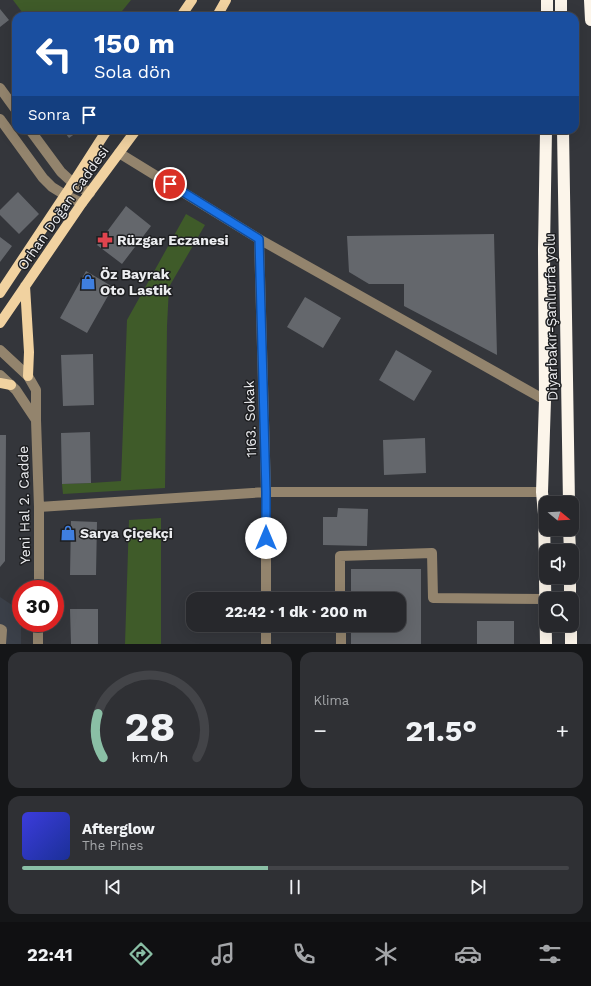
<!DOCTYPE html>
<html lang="tr">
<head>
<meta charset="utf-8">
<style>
  body { margin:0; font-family:"Work Sans",sans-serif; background:#2f3034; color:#f1f3f6; height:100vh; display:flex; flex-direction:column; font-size:15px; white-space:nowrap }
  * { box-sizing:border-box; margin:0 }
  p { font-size:13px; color:#a4a6a9 }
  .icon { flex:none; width:22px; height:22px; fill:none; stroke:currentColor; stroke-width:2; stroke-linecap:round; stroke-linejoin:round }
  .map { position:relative; height:644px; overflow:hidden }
  .panel { display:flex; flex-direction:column; gap:8px; padding:8px; background:#151618; flex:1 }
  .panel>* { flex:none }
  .hud { position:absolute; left:12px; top:12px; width:567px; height:122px; border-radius:12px; box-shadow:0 4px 16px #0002,0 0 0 1px #434448; background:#1a4fa0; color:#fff; overflow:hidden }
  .needle { width:26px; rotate:108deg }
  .fabs { position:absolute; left:539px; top:496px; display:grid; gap:8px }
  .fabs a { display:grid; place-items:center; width:40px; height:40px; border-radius:8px; background:#27282c; box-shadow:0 4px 16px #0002,0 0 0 1px #434448; font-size:20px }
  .speed { position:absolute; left:12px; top:580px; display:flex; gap:8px; font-size:20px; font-weight:700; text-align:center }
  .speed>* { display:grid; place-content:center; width:52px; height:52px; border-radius:50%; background:#27282c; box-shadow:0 4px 16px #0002,0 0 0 1px #434448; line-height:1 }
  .speed .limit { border:6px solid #d22; background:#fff; color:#111 }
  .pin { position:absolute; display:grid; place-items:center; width:34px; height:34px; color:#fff; margin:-17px; border:2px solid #fff; border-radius:50%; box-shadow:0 1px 4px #0007 }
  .me { position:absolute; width:44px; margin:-22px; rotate:0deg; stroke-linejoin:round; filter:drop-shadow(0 0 3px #0008) }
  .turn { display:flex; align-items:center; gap:14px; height:84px; padding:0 16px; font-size:18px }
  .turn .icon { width:52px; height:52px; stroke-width:2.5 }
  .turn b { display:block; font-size:28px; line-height:34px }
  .then { display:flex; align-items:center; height:38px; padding:0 16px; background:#0003; gap:8px; font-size:15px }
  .big { font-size:30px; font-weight:700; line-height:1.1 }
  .panel .widget { flex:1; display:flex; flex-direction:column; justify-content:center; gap:6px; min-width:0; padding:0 14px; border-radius:12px; background:#2f3034 }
  .panel .dial { align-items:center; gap:0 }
  .dial svg { height:104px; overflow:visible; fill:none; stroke:#434448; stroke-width:7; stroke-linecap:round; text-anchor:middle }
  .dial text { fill:#f1f3f6; stroke:none }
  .song { display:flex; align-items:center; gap:12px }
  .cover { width:48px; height:48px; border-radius:6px; background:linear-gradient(135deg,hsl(240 70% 55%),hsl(230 70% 35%)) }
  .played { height:4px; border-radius:2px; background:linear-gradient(90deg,#8abfa5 45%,#434448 45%) }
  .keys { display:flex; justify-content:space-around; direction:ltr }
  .heat { display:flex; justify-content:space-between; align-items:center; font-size:22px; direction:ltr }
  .panel .tiles { flex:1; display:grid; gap:8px; grid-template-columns:1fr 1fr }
  .widget:last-child { grid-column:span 2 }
  .trip { position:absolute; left:186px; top:592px; width:220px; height:40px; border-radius:12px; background:#27282c; box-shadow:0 4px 16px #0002,0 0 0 1px #434448; font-weight:700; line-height:40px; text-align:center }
  .tabs { display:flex; height:64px; justify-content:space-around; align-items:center; background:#101012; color:#a4a6a9 }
  .tabs .icon { width:28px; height:28px }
  .tabs .active { color:#8abfa5 }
  .tabs b { font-size:18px; color:#f1f3f6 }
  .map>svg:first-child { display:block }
  .built { fill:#3b4049 }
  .green { fill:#3f5b29 }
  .building { fill:#64676c }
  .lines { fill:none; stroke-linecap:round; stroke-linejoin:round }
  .minor { stroke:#93846d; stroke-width:10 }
  .major { stroke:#f1d2a0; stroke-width:10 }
  .highway { stroke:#fcf5ea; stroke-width:12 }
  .route-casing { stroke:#114b97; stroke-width:10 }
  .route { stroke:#1a73e8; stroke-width:7 }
  .labels { text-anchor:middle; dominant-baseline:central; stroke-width:3; stroke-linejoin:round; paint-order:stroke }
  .street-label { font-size:14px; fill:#ecedf0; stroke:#1d1e20 }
  .poi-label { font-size:14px; font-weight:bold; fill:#ecedf0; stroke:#1d1e20; text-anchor:start }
</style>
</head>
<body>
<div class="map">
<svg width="591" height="644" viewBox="0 0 591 644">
  <rect width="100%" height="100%" fill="#34363b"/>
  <path class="built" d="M0 597 21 611V644H0Z"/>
  <path class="green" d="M13 0H131L118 16H25Z
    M186 214 205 225 169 287 167 326 165 488 63 494 62 484 91 483 121 481 127 320Z
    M161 518V644H125L129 520Z"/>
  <path class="building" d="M0 9 9 20 0 27Z
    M63 130H80L69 138Z
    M18 192 39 214 19 234 0 215V210Z
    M126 206 151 226 122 264 97 245Z
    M494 234 497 355 404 306V284H369L349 272 347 236Z
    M0 237 12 246 0 262Z
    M86 271 113 287 87 333 60 318Z
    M305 297 341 318 323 348 287 327Z
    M396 350 432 371 414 401 379 380Z
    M93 354 94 405 63 406 61 355Z
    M90 432 91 483 62 484 61 433Z
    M0 435H6L5 561 0 567Z
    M425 438 426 473 384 475 383 440Z
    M338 508 368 509 367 546 323 545V517H337Z
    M71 521 97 522 96 575H70Z
    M351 569H421V644H351V625H399V599H351Z
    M70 609H98V644H71Z
    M477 621H514V644H477Z"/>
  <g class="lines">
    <path class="minor" d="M0 88 16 110
      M0 119 43 178 52 187 65 195 82 203
      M30 130 61 172 73 183 90 193
      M119 153 259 239 545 400
      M259 239 266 492V599
      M0 350 28 376 36 390V420L39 507V589
      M0 375 16 390 36 420
      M39 507 266 492H542
      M340 599V556L432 553 433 598 545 599
      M341 625V644
      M0 629 2 630 1 644
      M38 644V623
      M266 644V625"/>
    <path class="major" d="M181 16 192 0
      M217 16 226 0
      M25 286 29 352 28 376
      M0 293 73 183 107 130
      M0 323 82 203 136 130
      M0 383 11 385"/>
    <path class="highway" d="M561 0V16
      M590 0 591 20
      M547 16V0
      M546 130 544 249 545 400 542 492 544 514 546 644
      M563 130 569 503
      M569 529 570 551
      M570 577V599
      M571 625V644"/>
  </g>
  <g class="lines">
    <g class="route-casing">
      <path id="route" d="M170 184 259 239 266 492V538"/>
    </g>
    <use href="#route" class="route"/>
  </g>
  <defs>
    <g id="pharmacy-bare" transform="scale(1.2)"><path d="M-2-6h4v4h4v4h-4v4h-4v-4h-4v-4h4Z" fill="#e0444e" stroke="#1d1e20" stroke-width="2.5" paint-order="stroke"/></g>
    <g id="shop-bare" transform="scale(1.2)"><path d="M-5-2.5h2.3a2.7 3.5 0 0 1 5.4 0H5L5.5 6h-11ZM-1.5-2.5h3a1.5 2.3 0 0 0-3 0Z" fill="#3f7fe0" stroke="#1d1e20" stroke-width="2.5" paint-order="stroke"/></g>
  </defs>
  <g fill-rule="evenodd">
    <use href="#pharmacy-bare" x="105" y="240"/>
    <use href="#shop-bare" x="88" y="282"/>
    <use href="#shop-bare" x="68" y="533"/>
  </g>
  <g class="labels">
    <g class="street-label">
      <text transform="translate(63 208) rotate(-55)">Orhan Doğan Caddesi</text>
      <text transform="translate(551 317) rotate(-91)">Diyarbakır-Şanlıurfa yolu</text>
      <text transform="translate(250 419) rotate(-92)">1163. Sokak</text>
      <text transform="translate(24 505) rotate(-91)">Yeni Hal 2. Cadde</text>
    </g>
    <g class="poi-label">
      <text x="117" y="240">Rüzgar Eczanesi</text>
      <text x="100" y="274">Öz Bayrak<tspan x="100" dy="16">Oto Lastik</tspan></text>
      <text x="80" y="533">Sarya Çiçekçi</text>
    </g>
  </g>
</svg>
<div class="fabs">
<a><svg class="needle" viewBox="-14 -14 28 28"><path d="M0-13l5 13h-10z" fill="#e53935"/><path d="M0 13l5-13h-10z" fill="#a4a6a9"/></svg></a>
<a><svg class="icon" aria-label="sound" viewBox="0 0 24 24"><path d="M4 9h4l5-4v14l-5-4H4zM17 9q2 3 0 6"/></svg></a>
<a><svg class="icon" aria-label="search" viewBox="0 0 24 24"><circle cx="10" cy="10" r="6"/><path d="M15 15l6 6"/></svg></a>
</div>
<div class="speed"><div class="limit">30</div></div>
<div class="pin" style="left:170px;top:184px;background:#d93025"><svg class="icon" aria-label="arrive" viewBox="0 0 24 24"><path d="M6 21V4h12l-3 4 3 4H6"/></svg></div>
<svg class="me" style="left:266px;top:538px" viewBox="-20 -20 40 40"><circle r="19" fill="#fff"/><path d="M0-13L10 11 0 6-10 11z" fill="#1a73e8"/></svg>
<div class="trip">22:42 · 1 dk · 200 m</div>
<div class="hud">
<div class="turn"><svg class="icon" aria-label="left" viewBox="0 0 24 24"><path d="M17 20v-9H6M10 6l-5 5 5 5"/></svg><div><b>150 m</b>Sola dön</div></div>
<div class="then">Sonra<svg class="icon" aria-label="arrive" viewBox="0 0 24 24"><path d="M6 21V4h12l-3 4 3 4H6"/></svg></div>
</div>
</div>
<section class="panel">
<div class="tiles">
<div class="widget dial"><svg viewBox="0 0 100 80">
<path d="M14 69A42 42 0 1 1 86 69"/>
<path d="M14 69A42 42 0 0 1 10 35" stroke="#8abfa5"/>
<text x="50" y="56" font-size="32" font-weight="700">28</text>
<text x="50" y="72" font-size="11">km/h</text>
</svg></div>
<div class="widget"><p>Klima</p>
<div class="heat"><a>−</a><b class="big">21.5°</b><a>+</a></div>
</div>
<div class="widget">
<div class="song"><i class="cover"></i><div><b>Afterglow</b><p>The Pines</p></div></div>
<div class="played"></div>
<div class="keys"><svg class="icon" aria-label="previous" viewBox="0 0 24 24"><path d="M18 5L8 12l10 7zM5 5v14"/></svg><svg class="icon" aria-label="pause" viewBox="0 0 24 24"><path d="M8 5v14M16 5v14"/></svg><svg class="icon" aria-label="next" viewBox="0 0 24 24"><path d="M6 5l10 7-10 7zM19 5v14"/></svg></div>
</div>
</div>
</section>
<nav class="tabs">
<b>22:41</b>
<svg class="icon active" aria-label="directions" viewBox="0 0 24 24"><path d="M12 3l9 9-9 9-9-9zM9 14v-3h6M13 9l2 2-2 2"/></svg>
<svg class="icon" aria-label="music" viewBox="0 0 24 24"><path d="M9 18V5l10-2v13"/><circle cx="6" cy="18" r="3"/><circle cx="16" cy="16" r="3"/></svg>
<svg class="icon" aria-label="phone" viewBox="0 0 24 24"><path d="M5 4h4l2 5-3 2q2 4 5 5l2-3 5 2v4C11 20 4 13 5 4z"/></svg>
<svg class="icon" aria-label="climate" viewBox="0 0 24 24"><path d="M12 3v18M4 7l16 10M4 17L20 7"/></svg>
<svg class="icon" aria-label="car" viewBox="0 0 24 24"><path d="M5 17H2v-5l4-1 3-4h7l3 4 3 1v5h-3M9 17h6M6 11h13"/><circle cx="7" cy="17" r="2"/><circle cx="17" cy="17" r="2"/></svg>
<svg class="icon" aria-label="filters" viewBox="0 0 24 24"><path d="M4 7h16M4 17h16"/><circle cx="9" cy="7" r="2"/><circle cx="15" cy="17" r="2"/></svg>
</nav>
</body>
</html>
